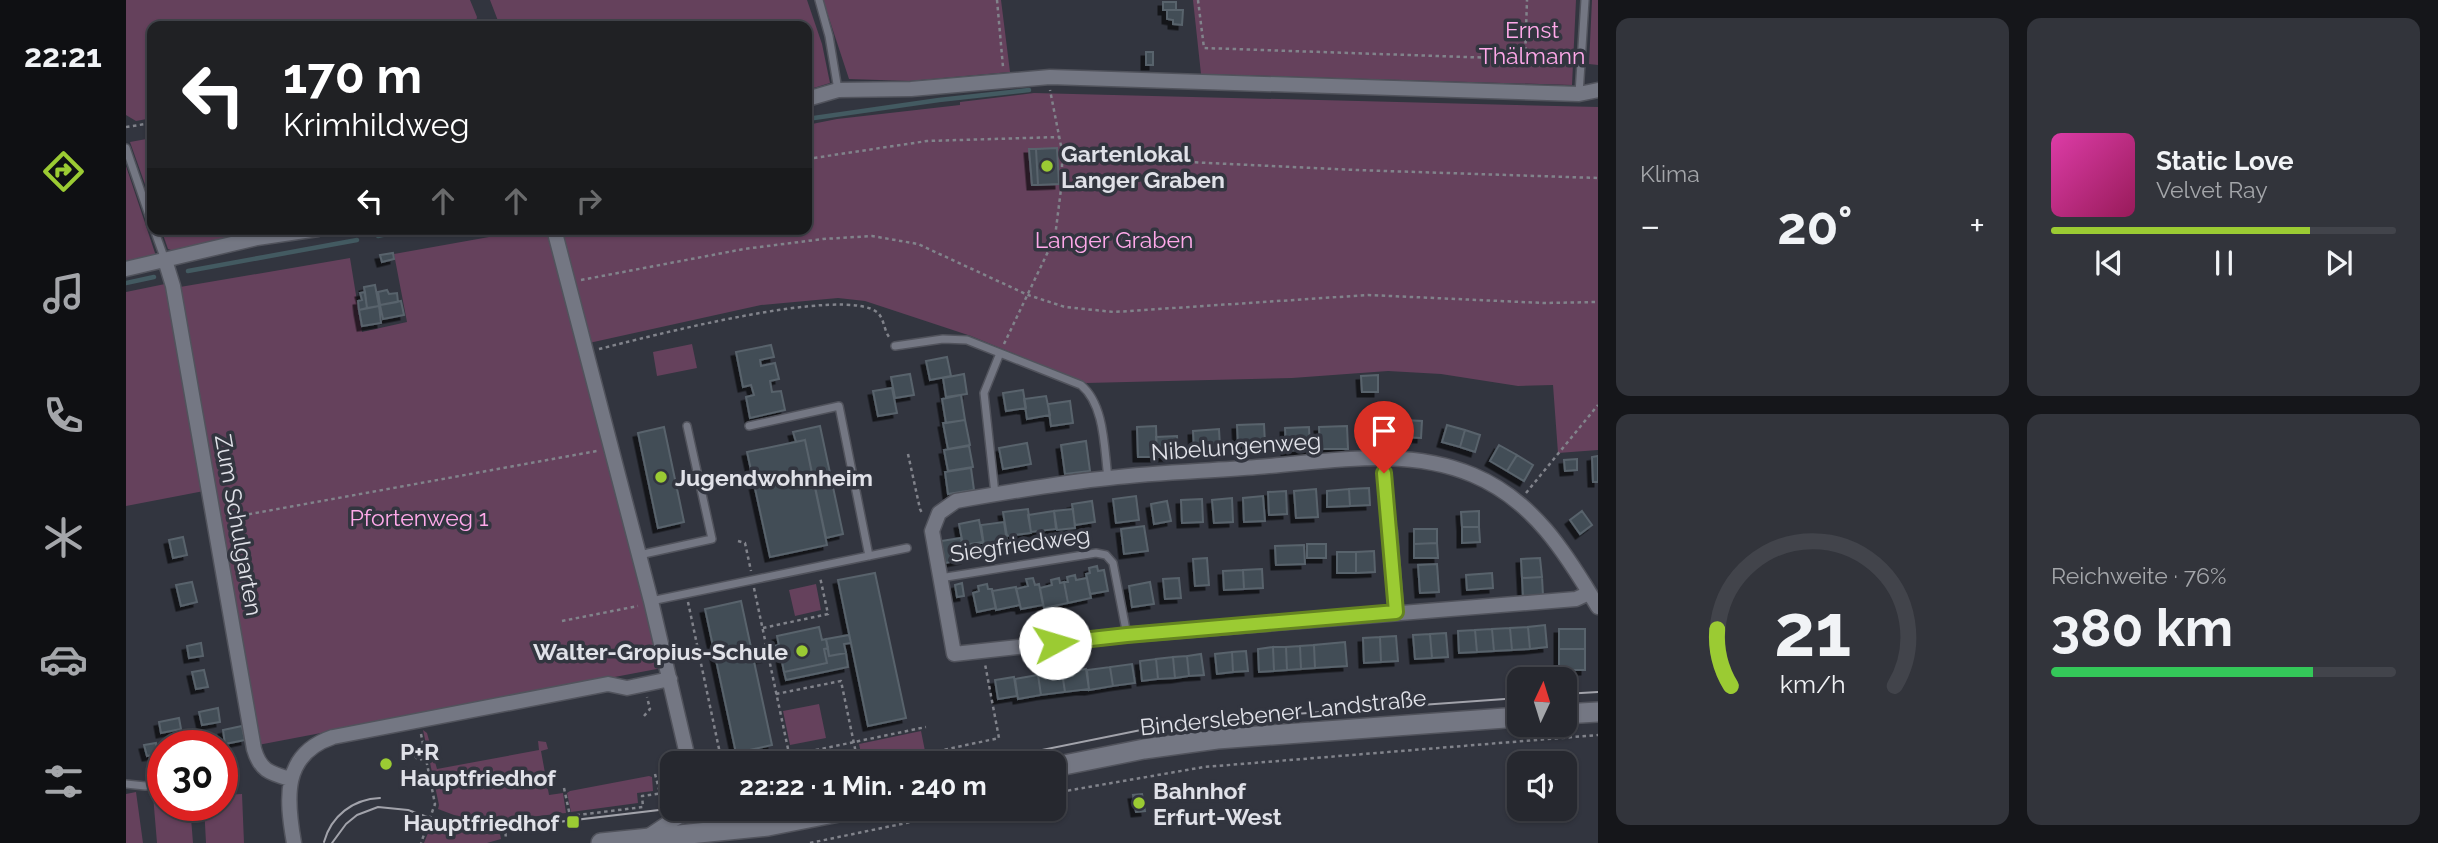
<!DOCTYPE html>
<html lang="de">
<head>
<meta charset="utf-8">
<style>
  body { margin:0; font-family:Raleway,sans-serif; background:#32343b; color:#f1f3f6; height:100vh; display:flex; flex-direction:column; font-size:26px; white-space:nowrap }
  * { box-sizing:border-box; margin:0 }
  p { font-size:23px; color:#a4a6aa }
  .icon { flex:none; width:38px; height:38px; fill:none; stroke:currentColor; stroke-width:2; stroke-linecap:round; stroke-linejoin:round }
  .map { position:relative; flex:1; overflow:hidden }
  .side { display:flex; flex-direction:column; gap:18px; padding:18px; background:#15161a; width:840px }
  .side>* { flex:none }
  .guide { position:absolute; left:21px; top:21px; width:665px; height:214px; border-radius:14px; box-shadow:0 2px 5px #0004,0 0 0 2px #42444b; background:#202124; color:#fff; overflow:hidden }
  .needle { width:46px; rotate:4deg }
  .controls { position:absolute; left:1381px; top:667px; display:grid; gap:14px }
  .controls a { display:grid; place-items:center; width:70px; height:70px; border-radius:14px; background:#26282f; box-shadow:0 2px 5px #0004,0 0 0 2px #42444b; font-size:35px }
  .speed { position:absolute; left:21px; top:730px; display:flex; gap:14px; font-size:35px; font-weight:700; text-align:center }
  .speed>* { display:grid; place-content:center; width:91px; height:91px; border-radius:50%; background:#26282f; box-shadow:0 2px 5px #0004,0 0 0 2px #42444b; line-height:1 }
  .speed .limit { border:10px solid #d22; background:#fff; color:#111 }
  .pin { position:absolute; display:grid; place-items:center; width:60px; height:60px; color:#fff; margin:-72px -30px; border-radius:50% 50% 50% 0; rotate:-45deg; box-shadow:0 0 7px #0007 }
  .pin .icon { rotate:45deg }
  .me { position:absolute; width:77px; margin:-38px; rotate:84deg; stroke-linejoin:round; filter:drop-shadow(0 0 5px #0008) }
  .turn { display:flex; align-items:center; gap:24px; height:147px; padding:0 21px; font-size:32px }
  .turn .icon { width:91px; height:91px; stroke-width:2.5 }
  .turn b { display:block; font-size:49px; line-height:60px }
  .lanes { display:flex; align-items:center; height:66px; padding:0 21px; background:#0003; justify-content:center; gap:35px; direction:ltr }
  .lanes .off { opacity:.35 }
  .big { font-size:52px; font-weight:700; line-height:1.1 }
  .side .tile { flex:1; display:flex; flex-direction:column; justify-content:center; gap:10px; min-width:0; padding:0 24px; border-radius:14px; background:#32343b }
  .side .dial { align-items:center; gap:0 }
  .dial svg { height:182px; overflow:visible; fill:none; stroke:#42444b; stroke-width:7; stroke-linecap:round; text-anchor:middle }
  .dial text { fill:#f1f3f6; stroke:none }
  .song { display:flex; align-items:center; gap:21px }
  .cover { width:84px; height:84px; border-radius:10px; background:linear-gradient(135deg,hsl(320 70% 55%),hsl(330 70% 35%)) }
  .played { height:7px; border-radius:4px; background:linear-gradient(90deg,#9bcb33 75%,#42444b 75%) }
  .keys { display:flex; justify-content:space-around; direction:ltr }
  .heat { display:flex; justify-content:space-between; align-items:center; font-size:38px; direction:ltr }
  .charge { height:10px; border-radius:5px; background:linear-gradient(90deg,#34c759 76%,#42444b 0) }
  .side .tiles { flex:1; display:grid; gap:18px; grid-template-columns:repeat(2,1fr) }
  .trip { position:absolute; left:534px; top:751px; width:406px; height:70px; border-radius:14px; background:#26282f; box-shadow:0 2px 5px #0004,0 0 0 2px #42444b; font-weight:700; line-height:70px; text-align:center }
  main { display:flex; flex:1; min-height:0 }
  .dock { display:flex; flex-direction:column; width:126px; justify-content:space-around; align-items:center; background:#0f1013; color:#a4a6aa }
  .dock .icon { width:49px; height:49px }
  .dock .current { color:#9bcb33 }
  .dock b { font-size:32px; color:#f1f3f6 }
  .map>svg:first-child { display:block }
  .green { fill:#65415c }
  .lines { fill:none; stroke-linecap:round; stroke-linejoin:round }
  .stream { stroke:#435a61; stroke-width:4.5 }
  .building { fill:#434d56; stroke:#59636c; stroke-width:2; filter:url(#shadow) }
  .service-casing { stroke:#51535c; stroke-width:10 }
  .minor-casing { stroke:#51535c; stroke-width:17 }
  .secondary-casing { stroke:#51535c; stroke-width:22 }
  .path { stroke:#81838b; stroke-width:2.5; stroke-dasharray:3.5 3.5; stroke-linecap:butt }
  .service { stroke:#747783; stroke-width:7 }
  .minor { stroke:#747783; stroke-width:14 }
  .secondary { stroke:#747783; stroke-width:19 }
  .tram { stroke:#a2a3ab; stroke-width:2 }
  .route-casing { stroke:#658421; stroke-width:18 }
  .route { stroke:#9bcb33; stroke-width:12 }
  .poi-dot { fill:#9bcb33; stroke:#32353f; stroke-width:2.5 }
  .labels { text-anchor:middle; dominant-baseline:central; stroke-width:7; stroke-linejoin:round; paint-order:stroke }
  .park-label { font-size:23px; fill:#ffa9ea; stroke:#32353f }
  .poi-label { font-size:23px; font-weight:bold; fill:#e0e1e8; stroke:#32353f; text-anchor:start }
  .street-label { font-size:23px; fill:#e0e1e8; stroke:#32353f }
</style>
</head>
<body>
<main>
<nav class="dock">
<b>22:21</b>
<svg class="icon current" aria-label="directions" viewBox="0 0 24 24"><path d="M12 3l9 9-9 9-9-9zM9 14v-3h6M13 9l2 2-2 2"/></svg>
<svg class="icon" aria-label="music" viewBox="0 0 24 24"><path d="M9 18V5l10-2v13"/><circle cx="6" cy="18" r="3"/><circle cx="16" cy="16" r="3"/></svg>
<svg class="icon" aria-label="phone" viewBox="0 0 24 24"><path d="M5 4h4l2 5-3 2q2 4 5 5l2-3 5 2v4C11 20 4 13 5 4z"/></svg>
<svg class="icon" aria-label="climate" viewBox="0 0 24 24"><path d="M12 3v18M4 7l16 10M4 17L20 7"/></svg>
<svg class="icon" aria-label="car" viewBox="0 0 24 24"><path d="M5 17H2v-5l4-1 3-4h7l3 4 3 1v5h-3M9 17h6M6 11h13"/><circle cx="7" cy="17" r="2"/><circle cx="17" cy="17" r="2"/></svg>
<svg class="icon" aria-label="filters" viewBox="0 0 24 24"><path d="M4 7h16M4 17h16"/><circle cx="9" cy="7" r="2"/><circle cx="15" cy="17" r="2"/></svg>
</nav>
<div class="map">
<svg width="1472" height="843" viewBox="0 0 1472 843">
  <defs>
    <filter id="shadow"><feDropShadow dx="-4.5" dy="4.5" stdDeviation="0" flood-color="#0009"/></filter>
  </defs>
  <rect width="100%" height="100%" fill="#32353f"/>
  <path class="green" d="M0 0H344L351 17 349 26H26V118L10 121 0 115Z
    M364 0H681L696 44 704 83 681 90V26H374Z
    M697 0H875L884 72 783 81 723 79Z
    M1067 0H1450L1446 85 1075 74Z
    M1466 0H1472V65L1463 64Z
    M908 93 1472 107V450L1432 453 1427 385 1392 386 1315 374 1262 371 1166 378 960 383 845 336 739 301 712 298 635 305 463 343 435 229H681V125L711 119 834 105V102Z
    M26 138V204L4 142Z
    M0 166 30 256 0 263Z
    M35 229H163L48 251 42 249Z
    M407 229H422L536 668 132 745 54 287 224 258 236 332 281 322 268 254Z
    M39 284 78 491 0 506V292Z
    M566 344 571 368 531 376 527 352Z
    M690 584 695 610 669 616 663 590Z
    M693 704 700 738 664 745 657 711Z
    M297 730 301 733 311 769 413 750 412 741 420 742 422 749 415 751 423 795 437 793 440 813 375 820 354 818 352 824 312 809 313 805Z
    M795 731 799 751 737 763 733 744Z
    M723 750 726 763H669L668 762Z
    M523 776 526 777 527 791 511 793 512 803 445 812 441 793 444 791Z
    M10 792 17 843H0V794Z
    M37 794V805H64L67 843H31L27 795Z
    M116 794 118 843H80L78 805H96V795Z
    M306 823 343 834H374L375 839 361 843H298Z"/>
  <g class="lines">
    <path class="stream" d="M681 119 813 100 903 90
      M252 236 283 229
      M62 271 231 240
      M0 283 28 277"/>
  </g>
  <path class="building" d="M1037 2H1050V10H1037Z
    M1041 10H1057L1056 25 1047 24V20L1041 19Z
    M1020 52H1027V65H1020Z
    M931 148 933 184 912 185 910 149Z
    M903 149H910L912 185H906Z
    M267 253 268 259 256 262 254 255Z
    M249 285 253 306 241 308 238 287Z
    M261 290 263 294 271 293 272 302 254 305 252 292Z
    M239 292 241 308 233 310 232 301 236 300 234 293Z
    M275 301 278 315 257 319 254 305Z
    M253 306 255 323 236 326 233 310Z
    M645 345 648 357 634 360 635 366 649 363 653 379 644 381 646 392 655 391 659 410 624 418 620 397 628 395 625 385 617 387 610 352Z
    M821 357 825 376 804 380 800 361Z
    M784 374 788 395 769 398 765 377Z
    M838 374 841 394 820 397 817 378Z
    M1252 375V392H1236L1235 376Z
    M766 388 771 413 752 416 747 391Z
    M897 390 900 408 880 411 877 393Z
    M835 395 839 420 820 423 816 399Z
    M920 396 924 415 901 419 898 399Z
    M944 401 947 423 925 426 922 404Z
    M1254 417 1277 418 1276 437 1253 436Z
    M839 420 844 445 822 449 817 423Z
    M1277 420 1296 421 1295 438 1276 437Z
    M1138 424 1139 444 1112 445 1111 425Z
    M1321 425 1339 430 1334 447 1316 442Z
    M694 426 717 534 700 538 679 440 670 442 667 432Z
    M1030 426 1031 457H1012L1011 427Z
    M1221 426 1222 449H1194L1193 427Z
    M538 427 558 522 532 528 512 433Z
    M1183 427 1184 449 1160 451 1159 428Z
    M1093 429 1094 447 1068 449 1067 431Z
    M1339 430 1354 435 1349 452 1334 447Z
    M1051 436 1052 456 1031 457 1030 437Z
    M679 440 701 545 644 557 621 452Z
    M960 441 964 471 939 474 935 445Z
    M901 443 905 464 877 469 873 448Z
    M1373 445 1391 455 1381 471 1364 461Z
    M843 446 847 467 822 471 818 450Z
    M1391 455 1407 465 1398 481 1381 471Z
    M1472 456V482H1467L1466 457Z
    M1451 459V470L1439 471 1438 460Z
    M845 468 848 490 822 494 819 472Z
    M1243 488 1244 505 1224 506 1223 489Z
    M1190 489 1192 517 1170 518 1168 491Z
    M1223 489 1224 506 1201 507V491Z
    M1160 491 1161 514 1143 515 1142 492Z
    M1010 496 1013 520 990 523 987 499Z
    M1137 496 1139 521 1118 522 1117 498Z
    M1106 498 1107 522 1088 523 1086 500Z
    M1076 499 1077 522 1056 523 1055 500Z
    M966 501 969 522 949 525 946 504Z
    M1041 501 1045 521 1028 524 1025 504Z
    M902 509 905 533 881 536 877 512Z
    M947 509 949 528 931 530 928 511Z
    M928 511 930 529 905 532 902 515Z
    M1353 511V527H1336L1335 512Z
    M1456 511 1466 525 1454 534 1444 520Z
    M853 520 857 542 837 545 833 524Z
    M878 522 881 542 858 546 855 525Z
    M1018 526 1022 551 998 554 995 529Z
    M1336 527H1353L1354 542 1336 543Z
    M1288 529H1311V543L1288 544Z
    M57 537 61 555 47 558 43 540Z
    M835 538 839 559 819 563 815 541Z
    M1311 543 1312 558H1288V544Z
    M1181 544H1200V558H1181Z
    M1178 545 1179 564 1150 565 1149 546Z
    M1248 551 1249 572 1230 573V552Z
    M1211 552H1230V573H1211Z
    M1081 558 1083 585 1069 586 1067 559Z
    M1414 558 1416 577 1396 578 1395 559Z
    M1311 564 1313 592 1294 593 1292 565Z
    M971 566 972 571 978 570 982 591 964 594 960 574 964 573 963 568Z
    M1136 569 1137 588 1118 589 1117 570Z
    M1117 570 1118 589 1098 590 1097 571Z
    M749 573 780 718 742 726 712 580Z
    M1366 573 1367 588 1341 590 1340 575Z
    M949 575 950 580 961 578 965 598 942 603 938 582H942L941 577Z
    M1416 577 1417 596 1397 597 1396 578Z
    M907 578 909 585 913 584 917 605 895 609 890 589 902 586 900 579Z
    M933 578 934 583 938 582 942 603 918 608 914 588 926 585 925 580Z
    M1053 578 1055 598 1039 599 1037 579Z
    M66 582 71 602 55 606 50 585Z
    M1024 582 1028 604 1006 607 1003 586Z
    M836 583 838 596 831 597 829 585Z
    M861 584 862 589H866L870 608 851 612 847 593 853 591 852 586Z
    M890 587 894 605 870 610 866 591Z
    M615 601 646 745 610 753 579 609Z
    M1419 625 1421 647 1404 649 1402 627Z
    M693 627 696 640 700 639 702 648 698 649 701 663 658 672 651 636Z
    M1402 627 1404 649 1386 650 1384 628Z
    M1384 628 1386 650 1368 651 1366 629Z
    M1366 629 1368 651 1351 652 1349 630Z
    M1433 629H1459V649H1433Z
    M1349 630 1351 652 1333 653 1332 631Z
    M1320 633 1322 657 1306 658 1304 634Z
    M1304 634 1306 658 1289 659 1287 635Z
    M723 635 725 643 718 644 720 653 703 656 700 639Z
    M1270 636 1272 661 1255 662 1254 637Z
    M1254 637 1255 662 1238 663 1237 638Z
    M1219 642 1221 666 1189 668 1188 645Z
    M75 643 77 656 63 658 61 646Z
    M653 645 655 654 628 660 626 651Z
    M1188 645 1189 668 1175 669 1174 646Z
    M1174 646 1175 669 1161 670 1160 647Z
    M1147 647H1160L1161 670 1148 671Z
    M1147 647 1148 671 1133 672 1132 649Z
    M702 648 703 656 720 653 722 667 660 680 658 672 701 663 698 649Z
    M1433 649H1459V670H1433Z
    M1120 651 1122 671 1107 672 1106 652Z
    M1106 652 1107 672 1091 674 1089 654Z
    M1075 654 1078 675 1063 676 1061 656Z
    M1061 656 1063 676 1049 678 1047 657Z
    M1047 657 1049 678 1032 679 1030 659Z
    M1030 659 1032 679 1016 681 1014 661Z
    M1006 664 1009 683 987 686 984 667Z
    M984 667 987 686 963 690 961 670Z
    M960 669 963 689 939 692 936 673Z
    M78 670 82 687 70 689 66 672Z
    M936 672 939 692 915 695 912 675Z
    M912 675 915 695 892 699 889 679Z
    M888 677 891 696 872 699 869 680Z
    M92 708 94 722 76 725 73 712Z
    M53 718 55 729 35 733 33 722Z
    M116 726 119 740 99 744 97 730Z
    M78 732 80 745 59 746 57 737Z
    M30 743 32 754 21 756 18 745Z
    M1016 794 1019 811 1010 812 1007 795Z"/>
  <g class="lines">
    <g class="service-casing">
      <path id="service" d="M693 0 703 36 712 90
        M1453 94 1459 0
        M0 148 26 224
        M28 229 39 260
        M769 346 817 339 841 340 955 385C979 405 978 448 982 478
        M623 426 713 406 743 556
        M1258 473 1264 531
        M869 494 858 393 874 353
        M513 555 586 539 561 426
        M814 578 970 553 980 555 987 563 1001 635
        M525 601 781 548
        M0 784 19 786 37 782
        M534 831 560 817 584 811
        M521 833 542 819 567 808"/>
    </g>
    <g class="minor-casing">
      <path id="minor" d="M681 99 712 90 785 89 924 77 1453 94 1472 90
        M428 229 525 601 563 763
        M39 260 47 286 128 749C134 770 143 773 164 779
        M0 269 131 238 192 229
        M1264 531 1270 612
        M1463 593 1450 599 1001 635 828 654 806 531 813 513 830 501C881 492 932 483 983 478 1032 472 1082 471 1131 467 1202 462 1279 446 1347 475 1407 500 1440 553 1472 607
        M580 808C597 819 616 818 634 824
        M168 843C160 798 156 754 207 737L482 684 501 688 544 679"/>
    </g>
    <g class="secondary-casing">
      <path id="secondary" d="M1438 714 1472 712
        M928 767 1018 749 1091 739 1393 717
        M475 843 642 826 733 808"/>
    </g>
    <path class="path" d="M871 0 877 67
      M1072 0 1078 48 1399 59 1401 0
      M0 127 26 123
      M936 156 1230 170 1472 178
      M681 159 801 141 933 137
      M455 280 618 249 697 239 746 236 792 244 902 295 939 307 988 312 1242 295 1418 303 1472 302
      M878 344 929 237 936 181V151L924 90
      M473 349C518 338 720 284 752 313 758 319 758 330 763 337
      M782 454 794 509 797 515
      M1400 493 1472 405
      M102 518 471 451
      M612 541 619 543 625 571
      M628 588 665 763
      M562 602 596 763
      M436 621 512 606
      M637 628 702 614 694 577
      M650 694 715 681 732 763
      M518 716 524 709 521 697
      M295 734 309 804 295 843
      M289 756 292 760 312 755
      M628 763 800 727
      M757 763 873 738 859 664
      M529 774 534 793
      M438 788 444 816 517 807 516 796 546 792
      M928 793 1078 767 1472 735
      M379 826 380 840
      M684 843 852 808"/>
    <use href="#service" class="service"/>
    <use href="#minor" class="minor"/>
    <use href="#secondary" class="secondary"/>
    <path class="tram" d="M1438 694 1472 692
      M851 763 1015 730 1072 721 1393 698
      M584 811 601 808
      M198 842C205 816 227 799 254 798
      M206 843 220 824 231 815 252 807 282 810 329 827 364 830 550 808"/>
  </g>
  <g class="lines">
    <g class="route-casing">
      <path id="route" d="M929 643 1001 635 1270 612 1258 473"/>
    </g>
    <use href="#route" class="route"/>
  </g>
  <g class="poi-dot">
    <circle cx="921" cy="166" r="7"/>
    <circle cx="535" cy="477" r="7"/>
    <circle cx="676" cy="651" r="7"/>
    <circle cx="260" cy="764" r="7"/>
    <circle cx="1013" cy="803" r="7"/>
    <rect x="440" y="815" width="14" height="14" rx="3.5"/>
  </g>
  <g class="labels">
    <g class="park-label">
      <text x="1406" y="29">Ernst<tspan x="1406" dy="26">Thälmann</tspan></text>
      <text x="988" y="239">Langer Graben</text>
      <text x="293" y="517">Pfortenweg 1</text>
    </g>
    <g class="poi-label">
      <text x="935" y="153">Gartenlokal<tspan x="935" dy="26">Langer Graben</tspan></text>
      <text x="549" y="477">Jugendwohnheim</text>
      <text x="662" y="651" text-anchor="end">Walter-Gropius-Schule</text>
      <text x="274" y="751">P+R<tspan x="274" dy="26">Hauptfriedhof</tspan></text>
      <text x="1027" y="790">Bahnhof<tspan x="1027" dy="26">Erfurt-West</tspan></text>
      <text x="433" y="822" text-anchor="end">Hauptfriedhof</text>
    </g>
    <g class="street-label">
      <text transform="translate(1110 446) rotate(-4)">Nibelungenweg</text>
      <text transform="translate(113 525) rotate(80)">Zum Schulgarten</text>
      <text transform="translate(894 544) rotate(-8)">Siegfriedweg</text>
      <text transform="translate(1157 712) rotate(-6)">Binderslebener Landstraße</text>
    </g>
  </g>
</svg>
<div class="controls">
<a><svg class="needle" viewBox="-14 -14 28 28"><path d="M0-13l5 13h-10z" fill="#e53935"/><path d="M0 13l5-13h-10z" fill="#a4a6aa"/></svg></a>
<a><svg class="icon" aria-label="sound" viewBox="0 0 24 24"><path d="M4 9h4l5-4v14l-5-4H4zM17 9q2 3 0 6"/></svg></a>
</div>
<div class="speed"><div class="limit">30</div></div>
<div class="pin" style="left:1258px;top:473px;background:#d93025"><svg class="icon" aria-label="arrive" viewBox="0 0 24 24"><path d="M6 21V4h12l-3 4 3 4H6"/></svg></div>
<svg class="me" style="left:929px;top:643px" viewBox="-20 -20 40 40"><circle r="19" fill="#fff"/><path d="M0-13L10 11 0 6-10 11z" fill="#9bcb33"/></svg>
<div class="trip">22:22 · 1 Min. · 240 m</div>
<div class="guide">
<div class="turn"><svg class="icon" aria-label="left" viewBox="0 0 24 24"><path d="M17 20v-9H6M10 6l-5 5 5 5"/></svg><div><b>170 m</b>Krimhildweg</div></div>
<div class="lanes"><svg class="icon" aria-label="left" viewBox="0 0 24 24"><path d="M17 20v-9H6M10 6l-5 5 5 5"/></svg><svg class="icon off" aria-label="ahead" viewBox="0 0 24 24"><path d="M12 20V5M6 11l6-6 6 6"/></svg><svg class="icon off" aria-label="ahead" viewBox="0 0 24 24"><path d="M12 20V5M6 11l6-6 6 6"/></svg><svg class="icon off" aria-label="right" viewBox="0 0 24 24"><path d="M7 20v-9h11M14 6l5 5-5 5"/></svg></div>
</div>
</div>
<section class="side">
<div class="tiles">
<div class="tile"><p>Klima</p>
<div class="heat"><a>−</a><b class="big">20°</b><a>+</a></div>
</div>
<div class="tile">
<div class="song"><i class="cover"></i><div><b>Static Love</b><p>Velvet Ray</p></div></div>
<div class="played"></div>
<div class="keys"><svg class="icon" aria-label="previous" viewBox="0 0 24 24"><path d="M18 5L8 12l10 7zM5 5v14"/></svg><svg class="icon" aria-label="pause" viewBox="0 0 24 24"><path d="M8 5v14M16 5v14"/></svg><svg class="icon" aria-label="next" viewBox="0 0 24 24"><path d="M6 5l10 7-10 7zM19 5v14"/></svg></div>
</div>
<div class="tile dial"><svg viewBox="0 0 100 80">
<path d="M14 69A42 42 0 1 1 86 69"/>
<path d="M14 69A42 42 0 0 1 8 44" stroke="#9bcb33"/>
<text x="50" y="56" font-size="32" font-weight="700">21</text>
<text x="50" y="72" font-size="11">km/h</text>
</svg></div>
<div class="tile"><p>Reichweite · 76%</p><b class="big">380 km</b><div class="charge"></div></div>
</div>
</section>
</main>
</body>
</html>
